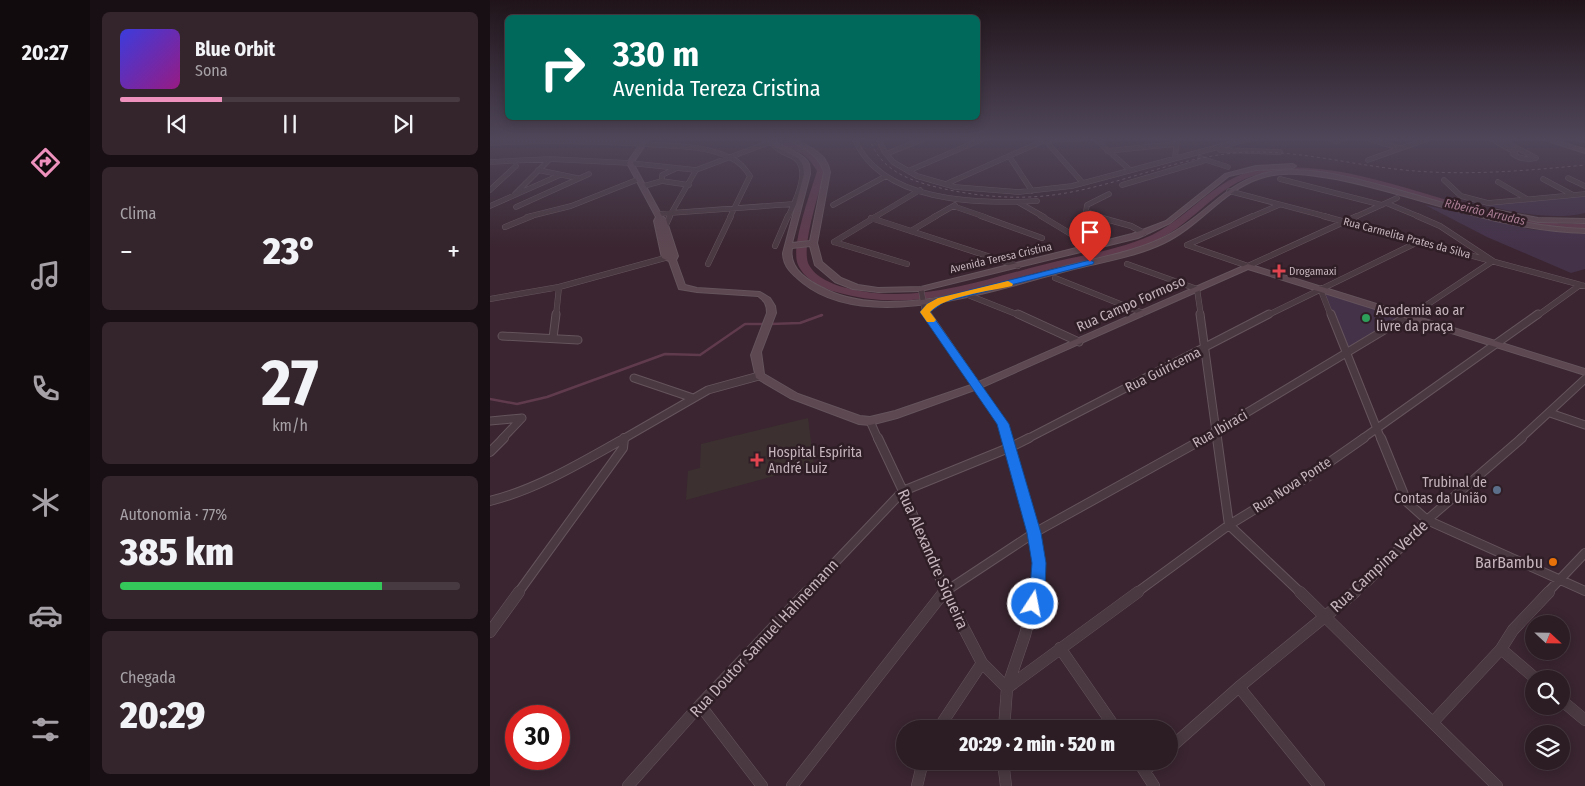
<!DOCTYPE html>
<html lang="pt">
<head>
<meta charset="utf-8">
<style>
  body { margin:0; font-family:"Fira Sans Condensed",sans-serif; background:#34252c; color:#f1f3f6; height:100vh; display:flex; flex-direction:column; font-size:19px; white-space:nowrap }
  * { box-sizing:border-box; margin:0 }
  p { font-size:16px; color:#a6a1a6 }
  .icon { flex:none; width:28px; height:28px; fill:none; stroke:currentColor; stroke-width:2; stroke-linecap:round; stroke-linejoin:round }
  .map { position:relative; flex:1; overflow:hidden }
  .details { display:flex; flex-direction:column; gap:12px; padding:12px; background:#180f14; width:400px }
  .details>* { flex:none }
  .hud { position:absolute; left:15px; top:15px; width:475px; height:105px; border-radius:8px; box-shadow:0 2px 12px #0003,0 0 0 1px #483a41; background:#00695c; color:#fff; overflow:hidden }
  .needle { width:32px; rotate:112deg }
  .buttons { position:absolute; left:1035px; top:615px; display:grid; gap:10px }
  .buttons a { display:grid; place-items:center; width:45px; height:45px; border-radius:50%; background:#2c1c24; box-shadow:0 2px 12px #0003,0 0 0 1px #483a41; font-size:25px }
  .speed { position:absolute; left:15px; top:705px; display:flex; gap:10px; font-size:25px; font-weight:700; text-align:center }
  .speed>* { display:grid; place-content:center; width:65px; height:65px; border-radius:50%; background:#2c1c24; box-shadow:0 2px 12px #0003,0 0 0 1px #483a41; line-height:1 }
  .speed .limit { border:8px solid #d22; background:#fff; color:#111 }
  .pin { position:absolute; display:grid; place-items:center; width:42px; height:42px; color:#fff; margin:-51px -21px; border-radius:50% 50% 50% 0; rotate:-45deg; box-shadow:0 0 5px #0007 }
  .pin .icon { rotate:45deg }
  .me { position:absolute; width:55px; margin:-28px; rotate:11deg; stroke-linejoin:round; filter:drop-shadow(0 0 4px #0008) }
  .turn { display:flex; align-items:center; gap:18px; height:105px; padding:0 25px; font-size:22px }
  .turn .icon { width:65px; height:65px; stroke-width:2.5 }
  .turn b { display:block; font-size:35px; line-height:42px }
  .big { font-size:38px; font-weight:800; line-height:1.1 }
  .details .widget { flex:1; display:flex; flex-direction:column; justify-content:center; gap:8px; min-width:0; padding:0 18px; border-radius:8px; background:#34252c }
  .details .dial { align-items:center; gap:0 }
  .dial b { font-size:65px; line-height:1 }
  .song { display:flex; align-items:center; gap:15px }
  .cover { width:60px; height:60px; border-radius:8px; background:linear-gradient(135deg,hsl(240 70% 55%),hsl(310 70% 35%)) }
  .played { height:5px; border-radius:2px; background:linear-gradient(90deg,#ee91bc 30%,#483a41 30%) }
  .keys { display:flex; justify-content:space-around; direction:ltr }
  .heat { display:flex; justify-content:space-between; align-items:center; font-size:28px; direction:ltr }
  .charge { height:8px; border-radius:4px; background:linear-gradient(90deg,#34c759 77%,#483a41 0) }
  .trip { position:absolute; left:406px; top:720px; width:282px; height:50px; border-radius:25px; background:#2c1c24; box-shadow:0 2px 12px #0003,0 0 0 1px #483a41; font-weight:800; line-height:50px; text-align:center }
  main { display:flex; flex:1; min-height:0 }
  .tabs { display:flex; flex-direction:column; width:90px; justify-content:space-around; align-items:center; background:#120b0e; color:#a6a1a6 }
  .tabs .icon { width:35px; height:35px }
  .tabs .active { color:#ee91bc }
  .tabs b { font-size:22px; color:#f1f3f6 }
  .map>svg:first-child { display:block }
  .medical { fill:#3c3130 }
  .green { fill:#443249 }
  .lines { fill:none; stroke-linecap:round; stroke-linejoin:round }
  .stream-far1 { stroke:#603a4d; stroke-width:2 }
  .stream { stroke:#603a4d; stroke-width:2.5 }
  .river { fill:#603a4d; fill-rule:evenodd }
  .street-far4-casing { stroke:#65545c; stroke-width:5.5 }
  .street-far3-casing { stroke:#65545c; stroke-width:6 }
  .street-far2-casing { stroke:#65545c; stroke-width:9 }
  .street-far1-casing { stroke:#65545c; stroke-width:10 }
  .street-casing { stroke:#65545c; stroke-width:12 }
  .secondary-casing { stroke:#65545c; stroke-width:2 }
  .street-far4 { stroke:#4a3941; stroke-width:4.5 }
  .street-far3 { stroke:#4a3941; stroke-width:5 }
  .street-far2 { stroke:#4a3941; stroke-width:7 }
  .street-far1 { stroke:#4a3941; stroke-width:8 }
  .street { stroke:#4a3941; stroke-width:11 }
  .secondary { fill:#5d4751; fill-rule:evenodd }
  .rail { stroke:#735d68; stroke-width:1; stroke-dasharray:3 3; stroke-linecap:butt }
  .route { fill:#1a73e8; stroke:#114b97 }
  .slow { fill:#f59e0b }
  .health-dot { fill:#e0444e; stroke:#2f1e26; stroke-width:2 }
  .leisure-dot { fill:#2e9e5b; stroke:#2f1e26; stroke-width:2 }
  .service-dot { fill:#5c6f8a; stroke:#2f1e26; stroke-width:2 }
  .food-dot { fill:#e8710a; stroke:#2f1e26; stroke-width:2 }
  .labels { text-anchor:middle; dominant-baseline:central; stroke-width:5; stroke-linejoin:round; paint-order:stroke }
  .far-street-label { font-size:11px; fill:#c6b4bc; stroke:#2f1e26 }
  .far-poi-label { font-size:11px; fill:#c6b4bc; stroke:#2f1e26; text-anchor:start }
  .far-water-label { font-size:12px; font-style:italic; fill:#ab7e95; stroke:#2f1e26 }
  .street-label { font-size:14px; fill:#c6b4bc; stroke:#2f1e26 }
  .poi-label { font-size:14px; fill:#c6b4bc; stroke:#2f1e26; text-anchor:start }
  .near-street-label { font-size:16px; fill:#c6b4bc; stroke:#2f1e26 }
  .near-poi-label { font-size:16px; fill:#c6b4bc; stroke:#2f1e26; text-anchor:end }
</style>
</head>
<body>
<main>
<nav class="tabs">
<b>20:27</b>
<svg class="icon active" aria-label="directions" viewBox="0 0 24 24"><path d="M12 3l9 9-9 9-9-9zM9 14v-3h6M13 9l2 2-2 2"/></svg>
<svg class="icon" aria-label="music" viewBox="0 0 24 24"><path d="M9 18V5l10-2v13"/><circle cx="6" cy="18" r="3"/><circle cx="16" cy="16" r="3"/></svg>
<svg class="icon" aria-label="phone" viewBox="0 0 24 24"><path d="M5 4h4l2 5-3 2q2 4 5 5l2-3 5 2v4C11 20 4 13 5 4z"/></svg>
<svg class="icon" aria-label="climate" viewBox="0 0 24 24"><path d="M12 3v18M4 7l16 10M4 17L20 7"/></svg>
<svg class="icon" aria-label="car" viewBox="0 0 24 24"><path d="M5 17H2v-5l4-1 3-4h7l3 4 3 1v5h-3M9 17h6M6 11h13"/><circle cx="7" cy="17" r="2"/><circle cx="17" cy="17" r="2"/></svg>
<svg class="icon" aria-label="filters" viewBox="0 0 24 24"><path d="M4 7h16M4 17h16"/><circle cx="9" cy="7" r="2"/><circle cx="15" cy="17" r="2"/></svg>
</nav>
<section class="details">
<div class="widget">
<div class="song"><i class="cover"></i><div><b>Blue Orbit</b><p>Sona</p></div></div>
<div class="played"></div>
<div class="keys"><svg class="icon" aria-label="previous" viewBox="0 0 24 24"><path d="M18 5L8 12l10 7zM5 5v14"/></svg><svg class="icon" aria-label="pause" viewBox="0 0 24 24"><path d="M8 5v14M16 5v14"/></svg><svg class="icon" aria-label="next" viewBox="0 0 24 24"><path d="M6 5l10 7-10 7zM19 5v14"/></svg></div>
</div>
<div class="widget"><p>Clima</p>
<div class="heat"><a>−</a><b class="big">23°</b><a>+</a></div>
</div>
<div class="widget dial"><b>27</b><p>km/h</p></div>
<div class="widget"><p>Autonomia · 77%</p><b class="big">385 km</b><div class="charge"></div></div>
<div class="widget"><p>Chegada</p><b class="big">20:29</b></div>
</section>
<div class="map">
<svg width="1095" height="786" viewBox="0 0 1095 786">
  <rect width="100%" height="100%" fill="#3a2530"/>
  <path class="medical" d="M318 418 324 465 196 500 198 471 210 468 211 444Z"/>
  <path class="green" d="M1095 194V213C1061 221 1023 212 990 204Z
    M935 205 1039 229 1095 234V269L1081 273 997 237Z
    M835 294 916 318 858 351Z"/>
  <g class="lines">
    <path class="stream-far1" d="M330 316 332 315"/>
    <path class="stream" d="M280 324 310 323 332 315
      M0 399 27 404 57 397 175 354 210 355 255 324H275"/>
    <path class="river" d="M278 138C293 138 317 145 327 157 330 161 333 166 335 171 330 190 310 249 319 265 326 278 344 285 357 288 425 306 491 280 556 264 591 255 629 250 662 235 705 214 727 172 780 168 868 161 946 204 1031 218 1052 222 1073 225 1095 223V229C1073 231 1052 227 1030 224 946 210 867 166 779 173 731 177 707 223 665 241 632 255 596 260 561 269 488 288 422 314 346 292 331 288 312 278 307 262 302 242 321 191 327 171 313 146 299 152 278 138Z"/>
    <g class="street-far4-casing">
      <path id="street-far4" d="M364 138C391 203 487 204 547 201
        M388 138 394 151 403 162 427 176 465 187 529 192 582 186 762 138
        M604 138 640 170
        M836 138 845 141 856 138
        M876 138 909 148
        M1000 138 1025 152 1023 154C1030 159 1037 160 1046 158L1008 138
        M1087 138 1095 140
        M553 140 608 138
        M0 143C52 140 102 141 154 144 183 146 215 145 241 158 250 162 255 168 260 176L240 217
        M282 143C288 152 297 153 305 158 322 170 304 203 298 217
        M730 150 790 152
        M617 151 686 144
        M396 154 436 138
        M519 156 542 191
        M685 158 687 138
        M710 158 738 167
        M878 160 940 138
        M0 162 60 159 140 163 206 170 291 138
        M185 169 172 175V181L199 185
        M48 170 87 178
        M418 171 495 138
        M1078 178 1095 186
        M790 179 892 205
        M1053 179 1083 195
        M954 180 971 196 998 203 1095 194
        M1008 182 1037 199
        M456 184 555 140 592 182
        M632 185 713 161
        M154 186 172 181
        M0 190 26 166
        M739 191 838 217
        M25 194 60 159
        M528 202 554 217
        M896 203 930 217
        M343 205 396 176
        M0 206 70 175
        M463 206 495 217
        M26 207 99 174
        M167 214 303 204
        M37 217 81 206 149 179
        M179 217 206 170
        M385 217 430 190
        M444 217 465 205
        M608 217 596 211 597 205 619 194
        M761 217 789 205
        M865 217 907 198"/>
    </g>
    <g class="street-far3-casing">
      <path id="street-far3" d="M491 216 552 238
        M551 216 596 243
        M605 216 641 226 654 233
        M833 216 1095 286
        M381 218 528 266
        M15 227 42 216
        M175 227 180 216
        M421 231 446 216
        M344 242 387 216
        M344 242 417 264
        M697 245 758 266 867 216
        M697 245 763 216
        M285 246 298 216
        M218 264 241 216
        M637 264 707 289 711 316
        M565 278 653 313
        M830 288 841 316
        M431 289 435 312 438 316
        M478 295 531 316
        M0 299 69 287 182 256
        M66 316 69 287
        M776 316 930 241
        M920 316 1003 261 950 226 927 216
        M1047 316 1090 285"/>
    </g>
    <g class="street-far2-casing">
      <path id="street-far2" d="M437 314 513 424 517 439
        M528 314 589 342
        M710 314 727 439
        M841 314 891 439
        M12 336 88 340
        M63 338 66 314
        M144 378 203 398
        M1060 413 1095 425
        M0 421 32 418
        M380 421 388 439
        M12 439 32 418
        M133 439 218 390 269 376
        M537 439 779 314
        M713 439 921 314
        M872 439 1048 314
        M1030 439 1095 379"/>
    </g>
    <g class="street-far1-casing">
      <path id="street-far1" d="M388 438 413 491 456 593
        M517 438C529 481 557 550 546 593
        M727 438 739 525 811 593
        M891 438 917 502 937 520 1095 591
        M0 452 14 438
        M0 501C48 489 92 462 135 438
        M28 593 133 448 134 438
        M316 593 413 491 521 447 539 438
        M453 593 544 533 715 438
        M646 593 739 525 821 475 874 438
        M863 593 879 580 937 520 1032 438
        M1057 593 1095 553"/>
    </g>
    <g class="street-casing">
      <path id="street" d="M455 592 492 663 517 688 648 592
        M810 592 1007 786
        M0 632 29 592
        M570 648 626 729
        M1011 649 1046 679
        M749 687 829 786
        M1071 700 1095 720
        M210 705 272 786
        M943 722 1011 649 1023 630 1059 592
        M448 729 492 663
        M514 729 517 688 535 635 546 592
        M680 748 749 687 865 592
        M513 761 516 786
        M648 761 664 786
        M655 771 665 761
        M138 786 210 705 317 592
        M302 786 454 592
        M427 786 433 761"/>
    </g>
    <g class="secondary-casing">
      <path id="secondary" d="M154 138H160L143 163 172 216 176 219 188 256 186 260 195 285 207 288 270 292 280 298 285 306 286 313 271 352 274 374 308 394 370 416 380 417 405 411 484 384 758 264 1095 369V375L758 269 490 388 407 418 380 425 369 424 300 398 266 378 261 355 277 313C277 305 275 301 268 296L207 292 189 289 179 261 172 258 164 221 166 217 137 163Z
        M267 138C278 138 313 153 318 162 320 165 320 170 320 174L302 243 320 241 334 172C328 152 312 149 296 138H304L325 150 334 158 338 165 340 172 327 243 332 262 351 278 368 285 388 288 431 287 642 234 676 221 735 174 766 166 803 164 806 166 803 168 766 170 739 176 680 223 648 238 431 291 388 292 363 289 345 282 325 265 320 246 302 248C298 270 320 282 337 290 402 321 510 284 576 266 612 257 650 251 682 233 720 212 741 176 788 171 831 167 874 181 915 192 975 209 1032 227 1095 229V233C1008 231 930 196 846 179 822 175 794 170 771 178 733 190 710 226 674 243 645 257 611 262 580 270 508 289 378 335 313 283 303 275 293 267 293 253L314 174 313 163 308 158Z
        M1048 138H1058L1095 149V153Z
        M1002 209 1048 218 1095 219V223L1048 222 1000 212V210Z"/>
    </g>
    <use href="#street-far4" class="street-far4"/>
    <use href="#street-far3" class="street-far3"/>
    <use href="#street-far2" class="street-far2"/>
    <use href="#street-far1" class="street-far1"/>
    <use href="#street" class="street"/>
    <use href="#secondary" class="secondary"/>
    <path class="rail" d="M379 138C390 168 413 178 442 186 485 197 532 201 576 193 639 182 696 154 760 152 812 151 863 165 914 170 974 176 1035 171 1095 165"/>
  </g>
  <linearGradient id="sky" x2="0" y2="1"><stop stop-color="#20141a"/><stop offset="0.56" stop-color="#4f4659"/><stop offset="1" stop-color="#4f4659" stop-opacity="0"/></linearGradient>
  <rect width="1095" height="248" fill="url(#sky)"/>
  <path class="route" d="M600 260 604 262 603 264 454 302 440 312 519 424 551 533 556 563 555 589 549 610 543 612 538 610 535 604 540 589 542 563 537 533 507 424 430 312 437 304 448 298Z"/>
  <path class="slow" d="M518 281 523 284 522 286C500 291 454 296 440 312L446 320 444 322H437L430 312 437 304 448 298Z"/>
  <g class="health-dot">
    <path d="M786.5 263.5h5v5h5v5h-5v5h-5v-5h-5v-5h5z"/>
    <path d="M264.5 452.5h5v5h5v5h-5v5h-5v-5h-5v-5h5z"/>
  </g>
  <circle class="leisure-dot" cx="876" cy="318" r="5"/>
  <circle class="service-dot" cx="1007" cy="490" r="5"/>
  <circle class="food-dot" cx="1063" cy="562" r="5"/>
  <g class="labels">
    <g class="far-street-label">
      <text transform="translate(917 238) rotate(15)">Rua Carmelita Prates da Silva</text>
      <text transform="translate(511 258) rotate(-13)">Avenida Teresa Cristina</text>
    </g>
    <g class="far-poi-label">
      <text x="799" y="271">Drogamaxi</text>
    </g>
    <g class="far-water-label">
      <text transform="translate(995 212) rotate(13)">Ribeirão Arrudas</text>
    </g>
    <g class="street-label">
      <text transform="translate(641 304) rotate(-24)">Rua Campo Formoso</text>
      <text transform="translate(673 370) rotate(-27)">Rua Guiricema</text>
      <text transform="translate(730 429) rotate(-30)">Rua Ibiraci</text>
      <text transform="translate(802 485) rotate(-33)">Rua Nova Ponte</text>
    </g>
    <g class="poi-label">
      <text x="886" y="310">Academia ao ar<tspan x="886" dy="16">livre da praça</tspan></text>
      <text x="278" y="452">Hospital Espírita<tspan x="278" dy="16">André Luiz</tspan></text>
      <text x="997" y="482" text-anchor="end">Trubinal de<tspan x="997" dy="16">Contas da União</tspan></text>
    </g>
    <g class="near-street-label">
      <text transform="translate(443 559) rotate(66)">Rua Alexandre Siqueira</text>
      <text transform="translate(889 566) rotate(-43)">Rua Campina Verde</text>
      <text transform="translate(274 638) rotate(-47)">Rua Doutor Samuel Hahnemann</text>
    </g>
    <g class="near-poi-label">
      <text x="1053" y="562">BarBambu</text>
    </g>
  </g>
</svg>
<div class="buttons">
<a><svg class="needle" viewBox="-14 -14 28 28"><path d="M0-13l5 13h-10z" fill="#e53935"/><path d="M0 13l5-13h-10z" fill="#a6a1a6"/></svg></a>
<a><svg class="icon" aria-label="search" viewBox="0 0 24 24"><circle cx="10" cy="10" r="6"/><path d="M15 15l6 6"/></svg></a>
<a><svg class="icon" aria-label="layers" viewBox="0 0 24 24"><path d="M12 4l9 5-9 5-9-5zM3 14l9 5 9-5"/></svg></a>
</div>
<div class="speed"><div class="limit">30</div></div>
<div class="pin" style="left:600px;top:262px;background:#d93025"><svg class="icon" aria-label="arrive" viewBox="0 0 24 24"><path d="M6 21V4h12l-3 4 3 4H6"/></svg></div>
<svg class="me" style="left:543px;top:604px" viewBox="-20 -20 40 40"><circle r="17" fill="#1a73e8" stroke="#fff" stroke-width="3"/><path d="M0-11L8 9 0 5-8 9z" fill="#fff"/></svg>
<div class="trip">20:29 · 2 min · 520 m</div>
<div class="hud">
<div class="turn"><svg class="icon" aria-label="right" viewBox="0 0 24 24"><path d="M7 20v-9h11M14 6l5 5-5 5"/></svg><div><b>330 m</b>Avenida Tereza Cristina</div></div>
</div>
</div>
</main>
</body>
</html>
